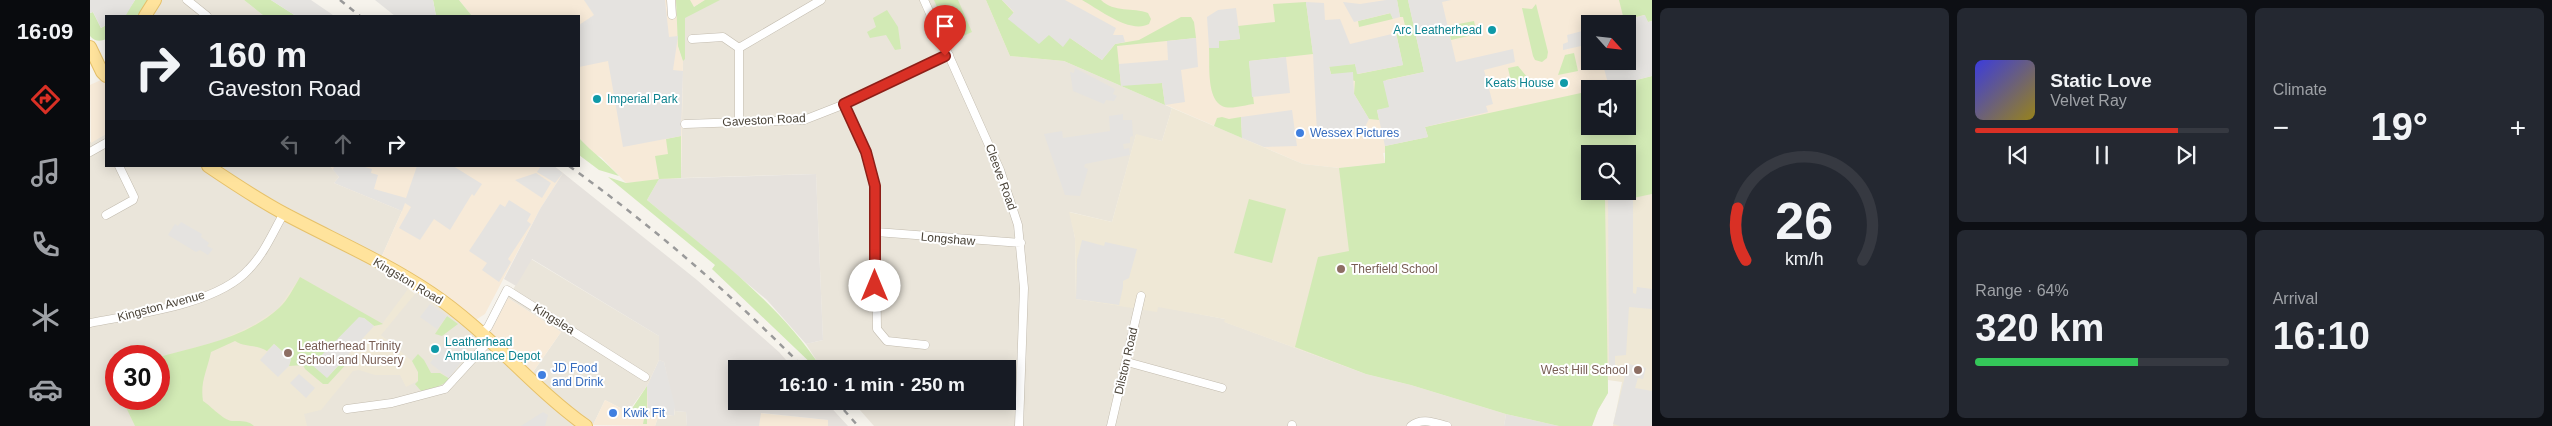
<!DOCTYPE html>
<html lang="en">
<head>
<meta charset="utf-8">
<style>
  body { margin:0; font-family:Arial,sans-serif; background:#242831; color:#f1f3f6; height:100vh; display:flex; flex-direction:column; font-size:19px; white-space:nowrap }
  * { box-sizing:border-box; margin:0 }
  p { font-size:16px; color:#9ea1a6 }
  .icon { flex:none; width:28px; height:28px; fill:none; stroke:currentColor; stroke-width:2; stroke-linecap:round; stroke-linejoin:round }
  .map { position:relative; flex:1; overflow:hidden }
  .sheet { display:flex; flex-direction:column; gap:8px; padding:8px; background:#0d0f14; width:900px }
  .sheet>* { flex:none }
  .banner { position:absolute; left:15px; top:15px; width:475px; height:152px; border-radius:0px; box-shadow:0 2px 12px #0003; background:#171b24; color:#f1f3f6; overflow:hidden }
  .needle { width:32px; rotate:117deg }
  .controls { position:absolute; left:1491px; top:15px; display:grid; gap:10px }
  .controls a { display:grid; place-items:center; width:55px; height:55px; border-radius:0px; background:#171b24; box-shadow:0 2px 12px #0003; font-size:25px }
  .speed { position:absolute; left:15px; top:345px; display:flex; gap:10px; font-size:25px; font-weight:700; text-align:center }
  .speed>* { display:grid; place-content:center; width:65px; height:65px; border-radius:50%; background:#171b24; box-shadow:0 2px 12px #0003; line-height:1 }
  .speed .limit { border:8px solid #d22; background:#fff; color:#111 }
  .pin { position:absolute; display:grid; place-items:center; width:42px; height:42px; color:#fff; margin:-51px -21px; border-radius:50% 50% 50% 0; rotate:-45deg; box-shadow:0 0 5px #0007 }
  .pin .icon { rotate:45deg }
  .me { position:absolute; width:55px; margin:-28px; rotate:0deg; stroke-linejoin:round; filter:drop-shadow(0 0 4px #0008) }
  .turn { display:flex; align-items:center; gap:18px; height:105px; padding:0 20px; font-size:22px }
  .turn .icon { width:65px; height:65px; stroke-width:2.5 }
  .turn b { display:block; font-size:35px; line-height:42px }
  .lanes { display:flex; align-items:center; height:48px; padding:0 20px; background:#0003; justify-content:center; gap:25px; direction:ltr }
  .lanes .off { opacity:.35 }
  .big { font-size:38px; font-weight:800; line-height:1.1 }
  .sheet .widget { flex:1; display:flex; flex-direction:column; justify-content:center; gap:8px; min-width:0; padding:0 18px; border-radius:8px; background:#242831 }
  .sheet .dial { align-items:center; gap:0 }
  .dial svg { height:130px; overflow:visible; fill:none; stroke:#363941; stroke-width:7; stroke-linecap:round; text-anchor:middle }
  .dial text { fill:#f1f3f6; stroke:none }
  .song { display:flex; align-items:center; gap:15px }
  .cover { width:60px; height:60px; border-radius:8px; background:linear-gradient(135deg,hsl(240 70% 55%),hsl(50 70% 35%)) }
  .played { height:5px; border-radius:2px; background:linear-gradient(90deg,#d93025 80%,#363941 80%) }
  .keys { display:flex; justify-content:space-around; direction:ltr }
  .heat { display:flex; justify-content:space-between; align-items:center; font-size:28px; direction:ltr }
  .charge { height:8px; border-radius:4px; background:linear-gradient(90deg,#34c759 64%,#363941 0) }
  .sheet .tiles { flex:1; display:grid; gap:8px; grid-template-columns:repeat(3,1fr) }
  .widget:first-child { grid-row:span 2 }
  .trip { position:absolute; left:638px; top:360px; width:288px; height:50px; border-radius:0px; background:#171b24; box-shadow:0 2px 12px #0003; font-weight:800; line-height:50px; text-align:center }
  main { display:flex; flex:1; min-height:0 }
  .tab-bar { display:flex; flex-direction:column; width:90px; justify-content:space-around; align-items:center; background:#090b0e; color:#9ea1a6 }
  .tab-bar .icon { width:35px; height:35px }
  .tab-bar .active { color:#d93025 }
  .tab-bar b { font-size:22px; color:#f1f3f6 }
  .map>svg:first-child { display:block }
  .residential { fill:#eae5da; fill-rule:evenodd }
  .commercial { fill:#f7ead8; fill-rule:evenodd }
  .industrial { fill:#e6e2dd }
  .education { fill:#efe8d6 }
  .green { fill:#d2eab5; fill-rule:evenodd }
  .parking { fill:#e5e3e0 }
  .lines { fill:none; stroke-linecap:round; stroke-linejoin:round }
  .street-casing { stroke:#c2bbae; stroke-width:9 }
  .primary-casing { stroke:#e6c16a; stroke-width:14 }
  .street { stroke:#fff; stroke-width:8 }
  .primary { stroke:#ffe39c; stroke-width:12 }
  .rail { stroke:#9a9a9a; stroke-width:2.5; stroke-dasharray:6 6; stroke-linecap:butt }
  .route-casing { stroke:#8d1f18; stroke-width:12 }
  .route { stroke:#d93025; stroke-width:9 }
  .culture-dot { fill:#0f9aa8; stroke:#fff; stroke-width:2 }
  .shop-dot { fill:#3f7fe0; stroke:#fff; stroke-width:2 }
  .education-dot { fill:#8d6e63; stroke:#fff; stroke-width:2 }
  .labels { text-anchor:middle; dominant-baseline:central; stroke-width:4; stroke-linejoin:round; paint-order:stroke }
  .culture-label { font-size:12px; fill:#0d838f; stroke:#fff; text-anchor:end }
  .street-label { font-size:12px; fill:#4b4439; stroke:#fff }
  .shop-label { font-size:12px; fill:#366cbe; stroke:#fff; text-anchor:start }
  .education-label { font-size:12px; fill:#785e54; stroke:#fff; text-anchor:start }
</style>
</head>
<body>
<main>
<nav class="tab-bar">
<b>16:09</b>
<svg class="icon active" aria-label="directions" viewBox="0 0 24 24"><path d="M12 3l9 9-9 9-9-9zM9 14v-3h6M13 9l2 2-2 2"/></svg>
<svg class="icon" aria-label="music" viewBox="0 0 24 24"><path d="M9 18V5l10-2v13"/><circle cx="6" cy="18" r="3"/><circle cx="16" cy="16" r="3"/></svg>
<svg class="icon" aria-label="phone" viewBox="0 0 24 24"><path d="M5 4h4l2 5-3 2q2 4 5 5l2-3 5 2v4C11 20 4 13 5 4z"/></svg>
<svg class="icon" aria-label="climate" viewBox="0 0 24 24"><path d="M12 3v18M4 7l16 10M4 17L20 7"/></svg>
<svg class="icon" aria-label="car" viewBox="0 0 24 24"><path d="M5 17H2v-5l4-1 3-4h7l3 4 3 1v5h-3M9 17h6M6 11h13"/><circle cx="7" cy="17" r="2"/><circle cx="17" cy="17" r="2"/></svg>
</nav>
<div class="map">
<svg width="1562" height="426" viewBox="0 0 1562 426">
  <rect width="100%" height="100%" fill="#f6f3ec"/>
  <path class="residential" d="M71 0H154L174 16H61Z
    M615 0H896L920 56 974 61 1082 108 1072 141 1046 135 1022 222 980 212 985 238 986 299 1067 311V306L1135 319V322L1276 374 1321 385 1416 414 1414 426H784L762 401H916V369H732L716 344 733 340 726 174 591 178 593 61 588 46V17Z
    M16 134V166H109L290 268 319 287 318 289 325 294 327 292 359 312 380 330 425 374 489 426H0V142ZM26 356H69V399H26Z
    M131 166H240L249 177 244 183 312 211 291 258 160 187Z
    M441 259 569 336V360L557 386 538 412 515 400 503 425 441 375 471 332 418 298Z
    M585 411 596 412 597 426H565L569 414 584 416Z"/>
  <path class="commercial" d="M369 0H615L588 17V46L593 61 591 178 536 183 511 157 504 154 489 138V16H382Z
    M896 0H1562V98L1538 89H1500V119L1293 153 1295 163 1249 168 1213 164 974 61 920 56ZM1500 24H1538V61H1500Z
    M13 79 16 82V134L1 143 0 85Z
    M240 166H464L473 173 450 209 395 314 384 321 291 258 312 211 244 183 249 177Z
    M418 298 471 332 441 375 399 335Z
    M569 360 574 362 585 406 584 416 569 414 565 426 503 425 515 400 538 412 541 410 557 386Z
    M670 413 739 420 738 426H669Z"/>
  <path class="industrial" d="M473 173 607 280 689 352 704 369H646V401H735L758 426H738V420L671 413 669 426H597L596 412 585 411 574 362 569 360V336L442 259 426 286 414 279 450 209Z
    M726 174 733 340 716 344 677 300 557 200 569 179Z
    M1416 414 1469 426H1414Z"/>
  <path class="education" d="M1082 108 1213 164 1249 168 1295 163 1500 191H1538L1562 169V426H1523L1532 382 1518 380V393L1508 410 1502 426H1469L1416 414 1321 385 1276 374 1134 322 1135 319 1068 307 1067 312 986 299 985 238 979 212 1022 222 1046 134 1072 141Z
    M210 277 292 324 318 289 325 294 291 335 322 361 328 372V381L316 387 310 375H285L269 370 263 371 231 410 214 414 217 426H45L32 399H69V357L129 341 163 325 188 309Z"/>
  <path class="green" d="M45 0H59L49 16H34Z
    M154 0H181L206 16H174Z
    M343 0H369L382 16H346Z
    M586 0H600L604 7 615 0H630L595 18V59L593 61 588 46Z
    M844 0H868L882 32 862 41Z
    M896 0H912L924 13 918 19 959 35 980 38 1012 60 1025 44 1049 40 1091 17H1101L1104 22 1106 38 1027 46 1031 85 1072 83 1075 105 974 61 920 56Z
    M992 0H1011C1024 13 1043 7 1058 13L1061 19 1059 24C1040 34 1010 10 992 0Z
    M1307 0H1318L1334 72 1296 80 1300 108 1287 110 1289 120 1279 119 1264 94 1265 81 1241 74 1239 66 1265 64 1268 74 1313 65 1306 33 1310 32 1311 36 1317 34 1313 17H1310Z
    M1529 0H1562V21L1558 22 1554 15 1534 20Z
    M1216 2 1223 54 1159 61 1164 104C1155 105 1140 110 1132 106 1116 98 1120 63 1119 48H1129V41L1150 39 1148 26 1185 22 1183 4Z
    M1446 4 1458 52 1457 58 1452 62 1445 60 1443 56 1432 8 1442 9Z
    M797 10 808 27 811 49 805 50 796 35 780 38 777 32 786 27 783 18Z
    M3 12 11 28 16 25V39C10 42 4 41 0 36V13Z
    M1301 13 1303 19 1269 27 1268 21Z
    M1384 21 1387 34 1361 40 1358 26Z
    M1484 53 1488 71 1468 75 1475 55Z
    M1428 66 1437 77 1447 80 1422 86 1418 68Z
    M1562 76V194L1543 198H1515L1518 393 1508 410 1502 426H1469L1416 414 1321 385 1276 374 1205 347 1228 257 1259 251 1249 168 1295 163V146L1338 137 1335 127 1500 91V126H1538V89H1511ZM1500 154H1538V191H1500Z
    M1132 117 1139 119 1151 117 1152 138 1124 126 1127 118Z
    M591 136V178L569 179 557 200C619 252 687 300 732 369H727L622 269 625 265 518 177 536 183 569 179 565 156 578 154 576 139Z
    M489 138C502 152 516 162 529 176L509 170 489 155Z
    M1159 199 1196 209 1182 263 1144 253Z
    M210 277 293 324 284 326 274 318 237 378 258 355 260 360 238 384H233L215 369 213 365 199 366 201 359 184 344 177 351C166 344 156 348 145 341L121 352C117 371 110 382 113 401 121 406 133 420 142 421 149 421 158 420 164 426H45L32 399H69V357C110 346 156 338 189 308 198 300 204 287 210 277Z
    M357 316 368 324 352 336 345 334Z
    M328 354 334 360 341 373H350L360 379C352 387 341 388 331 391L325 384 328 381V372L322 361Z
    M557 386V424H553L554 419 545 417 546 411 541 410Z"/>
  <path class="parking" d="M0 0H45L36 15 16 16V25L11 28 3 12 0 13Z
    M181 0H221L243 15 206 16Z
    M285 0H343L346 16H305Z
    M494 0H575L579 37 588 36 583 70 593 71 591 136 533 147 518 61 489 67V25L504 15Z
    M912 0H975L1026 28 1023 35H1033L1035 42 1025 44 1012 60 980 38 973 47 959 35 949 44 918 19 924 12Z
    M1296 0H1307L1310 17 1303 19 1300 13 1264 22 1253 2 1270 4Z
    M1318 0H1361L1352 2 1366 62 1423 49 1425 62 1394 70 1403 104 1396 106 1398 112 1335 127 1338 137 1295 146 1287 110 1299 107 1293 81 1334 72Z
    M1216 2 1234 3 1235 20 1250 19 1260 44 1306 33 1313 65 1267 74 1265 64 1239 67 1241 74 1263 72 1264 94 1279 119 1275 127 1227 133 1223 54Z
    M1146 8 1150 39 1129 41V48H1119L1117 17 1128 10Z
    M1555 15 1558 22 1562 21V76L1519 87 1512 61H1538V24H1521Z
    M1500 29V44L1473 50V44L1478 42 1477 35Z
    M1106 38 1108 67 1091 70 1095 102 1075 105 1072 83 1031 86 1029 64 1078 60 1077 41Z
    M1196 57 1200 93 1162 97 1159 61Z
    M985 68 1025 89 1023 94 1027 96 1024 101 1016 100 1014 104 983 91 980 72 984 73Z
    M1202 110 1207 146 1174 147 1152 138 1151 117Z
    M1033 114V120H1042L1043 136 1040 137V143L1033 144 1034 149 1039 148 1040 155 995 164 994 167 998 169 990 196 975 195 954 134 972 131 973 138 1020 131 1019 116Z
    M244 166H271L282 169 281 173 288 175 284 189 316 198 327 166H363L392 184 384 196 382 194 360 230 344 219 330 240 309 228 321 207 315 203 312 211 244 183 249 177 243 170Z
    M451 166H464L473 173 465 183 447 172Z
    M446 173 461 183 452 198 425 180Z
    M1518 198H1543V293L1546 294 1547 287 1562 289V309L1539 307 1536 355 1525 356V367H1519Z
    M419 200 441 214 437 221 441 224 418 259 421 262 409 282 392 270 397 263 379 251 410 204 415 207Z
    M91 222 112 234 111 237 119 243 117 246 123 249 118 255 110 250 106 252 78 235 85 224 88 226Z
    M992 240 1014 246 1015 242 1047 249 1039 278 1033 281V287L1029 305 986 299 987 260Z
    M340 304 357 316 347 329 330 317Z
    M269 317 274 318 284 326 237 378 222 365Z
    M184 344 201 359 199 366 188 377 170 360Z
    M354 345 363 352 368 345 378 353 359 378 340 363Z
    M569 360 574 362 585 406 584 416 558 412 557 386Z
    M1538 364 1556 368 1553 379 1548 378 1545 388 1562 391V426H1530L1523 424Z
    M209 374 225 388 216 398 200 383Z
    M453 412 458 415 455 426H431Z"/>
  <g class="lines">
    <g class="street-casing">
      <path id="street" d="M97 0 117 16
        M581 0 582 15
        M834 0 910 170 928 225 934 288 929 426
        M602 39 633 37 649 48
        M755 104 776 152 785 186 787 329 797 341 835 345
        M649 121V48L731 0
        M595 124 714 120 755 104 859 55
        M0 152 16 143
        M16 215 43 200 44 197 29 166
        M786 232 931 243
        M0 323C46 314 127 305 159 269 174 254 183 232 194 213
        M391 334 398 327 417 290 555 377
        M1037 362 1132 388
        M257 409 302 403 355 389 398 342
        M1021 426 1051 296
        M1202 426V425
        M1321 426C1332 417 1345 423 1357 426"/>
    </g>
    <g class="primary-casing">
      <path id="primary" d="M55 16 65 0
        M0 47 12 72 16 76
        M118 166C143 183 169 200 195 214 244 240 295 262 341 293 398 331 440 386 496 426"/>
    </g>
    <use href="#street" class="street"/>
    <use href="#primary" class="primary"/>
    <path class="rail" d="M250 0 270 16
      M479 166C564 227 642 295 715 369
      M746 401 768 426"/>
  </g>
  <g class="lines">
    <g class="route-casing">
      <path id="route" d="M785 286V186L776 152 754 104 855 56"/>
    </g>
    <use href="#route" class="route"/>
  </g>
  <g class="culture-dot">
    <circle cx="1402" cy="30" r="5"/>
    <circle cx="1474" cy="83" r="5"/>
    <circle cx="507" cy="99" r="5"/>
    <circle cx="345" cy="349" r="5"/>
  </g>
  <g class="shop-dot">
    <circle cx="1210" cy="133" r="5"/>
    <circle cx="452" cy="375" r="5"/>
    <circle cx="523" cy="413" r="5"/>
  </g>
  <g class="education-dot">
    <circle cx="1251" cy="269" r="5"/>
    <circle cx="198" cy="353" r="5"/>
    <circle cx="1548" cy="370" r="5"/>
  </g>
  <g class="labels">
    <g class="culture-label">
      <text x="1392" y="30">Arc Leatherhead</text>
      <text x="1464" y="83">Keats House</text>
      <text x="517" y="99" text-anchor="start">Imperial Park</text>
      <text x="355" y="342" text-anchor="start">Leatherhead<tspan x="355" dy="14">Ambulance Depot</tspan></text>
    </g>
    <g class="street-label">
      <text transform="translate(674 120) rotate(-3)">Gaveston Road</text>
      <text transform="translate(911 177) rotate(70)">Cleeve Road</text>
      <text transform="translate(858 239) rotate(5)">Longshaw</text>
      <text transform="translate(318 281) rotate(31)">Kingston Road</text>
      <text transform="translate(71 306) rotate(-15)">Kingston Avenue</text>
      <text transform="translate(464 319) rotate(32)">Kingslea</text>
      <text transform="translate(1036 361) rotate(-77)">Dilston Road</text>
    </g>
    <g class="shop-label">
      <text x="1220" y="133">Wessex Pictures</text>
      <text x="462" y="368">JD Food<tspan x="462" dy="14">and Drink</tspan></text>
      <text x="533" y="413">Kwik Fit</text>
    </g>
    <g class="education-label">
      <text x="1261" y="269">Therfield School</text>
      <text x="208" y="346">Leatherhead Trinity<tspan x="208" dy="14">School and Nursery</tspan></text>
      <text x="1538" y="370" text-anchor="end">West Hill School</text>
    </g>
  </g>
</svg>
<div class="controls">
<a><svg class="needle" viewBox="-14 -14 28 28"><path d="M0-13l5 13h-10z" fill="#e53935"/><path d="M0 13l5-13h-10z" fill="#9ea1a6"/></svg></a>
<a><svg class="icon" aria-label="sound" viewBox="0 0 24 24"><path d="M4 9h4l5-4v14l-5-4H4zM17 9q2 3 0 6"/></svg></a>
<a><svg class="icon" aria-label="search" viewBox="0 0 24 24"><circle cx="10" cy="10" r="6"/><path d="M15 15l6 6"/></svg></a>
</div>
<div class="speed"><div class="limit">30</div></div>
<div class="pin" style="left:855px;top:56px;background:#d93025"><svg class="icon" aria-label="arrive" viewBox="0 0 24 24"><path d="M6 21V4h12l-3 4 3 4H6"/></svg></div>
<svg class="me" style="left:785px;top:286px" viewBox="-20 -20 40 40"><circle r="19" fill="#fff"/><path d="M0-13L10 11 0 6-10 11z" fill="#d93025"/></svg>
<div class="trip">16:10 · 1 min · 250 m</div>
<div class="banner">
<div class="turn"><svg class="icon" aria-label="right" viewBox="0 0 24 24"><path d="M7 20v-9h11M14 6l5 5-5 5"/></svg><div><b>160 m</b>Gaveston Road</div></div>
<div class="lanes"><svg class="icon off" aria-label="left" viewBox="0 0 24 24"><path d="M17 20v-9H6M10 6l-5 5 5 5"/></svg><svg class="icon off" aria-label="ahead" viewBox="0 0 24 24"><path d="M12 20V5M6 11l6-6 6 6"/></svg><svg class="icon" aria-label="right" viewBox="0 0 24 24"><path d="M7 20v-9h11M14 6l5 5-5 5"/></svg></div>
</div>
</div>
<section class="sheet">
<div class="tiles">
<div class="widget dial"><svg viewBox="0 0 100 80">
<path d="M14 69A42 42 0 1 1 86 69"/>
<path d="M14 69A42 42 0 0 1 9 37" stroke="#d93025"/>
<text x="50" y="56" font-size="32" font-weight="700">26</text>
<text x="50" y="72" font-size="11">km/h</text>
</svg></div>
<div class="widget">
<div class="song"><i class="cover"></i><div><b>Static Love</b><p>Velvet Ray</p></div></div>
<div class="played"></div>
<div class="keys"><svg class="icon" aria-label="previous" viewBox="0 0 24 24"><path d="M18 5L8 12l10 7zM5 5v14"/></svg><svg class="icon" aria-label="pause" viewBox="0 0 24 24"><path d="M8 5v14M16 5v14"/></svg><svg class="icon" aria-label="next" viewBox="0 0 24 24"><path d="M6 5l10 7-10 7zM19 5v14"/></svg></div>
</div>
<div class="widget"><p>Climate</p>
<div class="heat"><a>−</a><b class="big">19°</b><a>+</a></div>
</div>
<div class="widget"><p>Range · 64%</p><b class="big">320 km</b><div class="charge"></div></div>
<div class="widget"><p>Arrival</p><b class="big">16:10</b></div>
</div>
</section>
</main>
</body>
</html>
